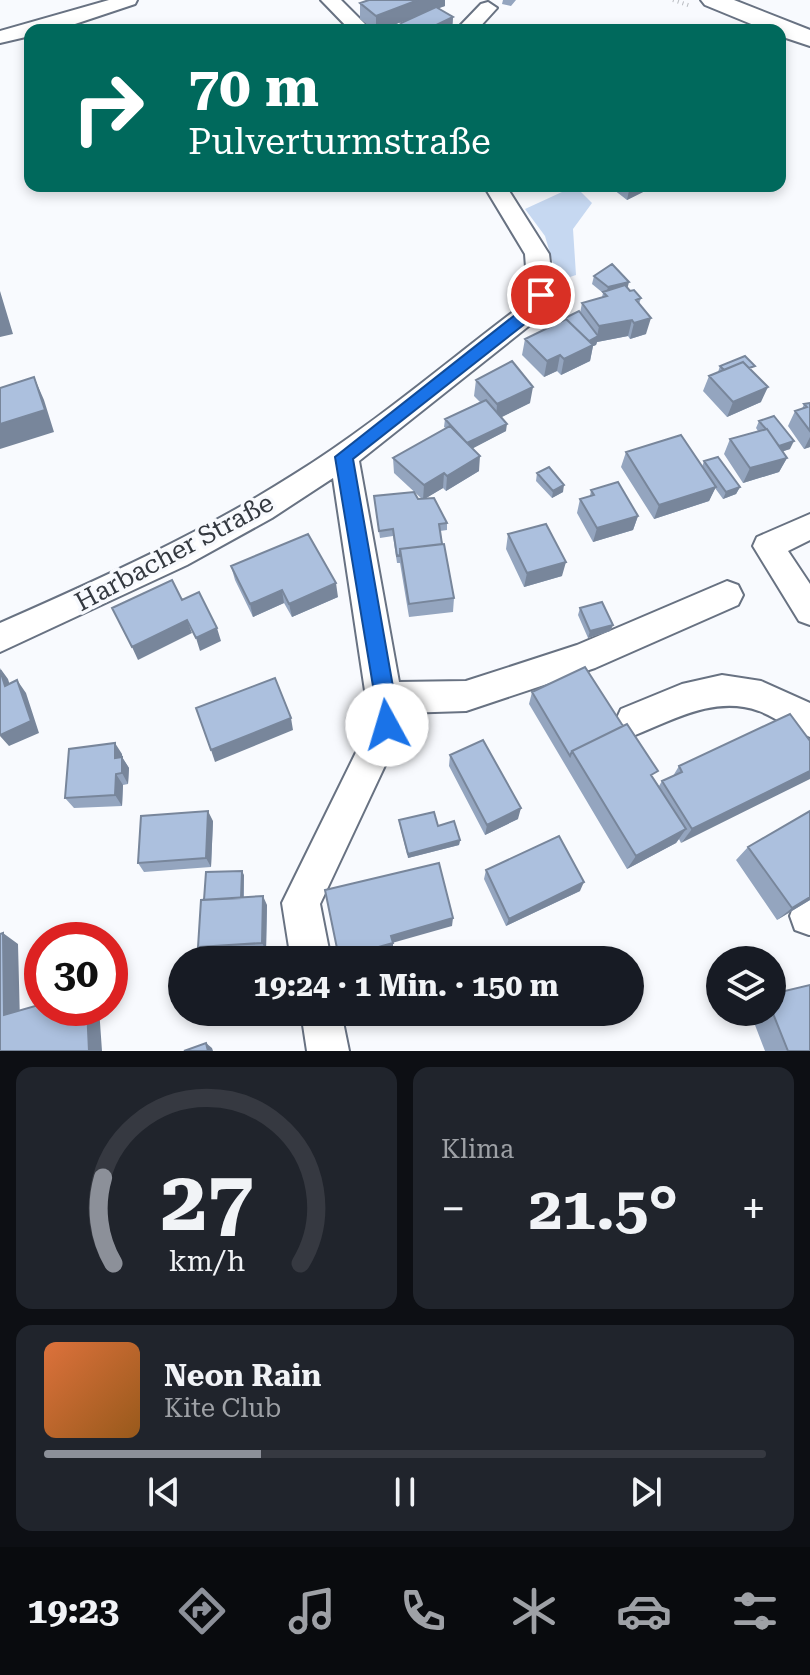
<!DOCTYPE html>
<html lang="de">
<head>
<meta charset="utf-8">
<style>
  body { margin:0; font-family:"Roboto Serif",serif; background:#20242c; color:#f1f3f6; height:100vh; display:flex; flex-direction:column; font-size:30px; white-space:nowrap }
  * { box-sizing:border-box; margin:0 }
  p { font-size:26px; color:#9ea1a6 }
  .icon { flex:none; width:44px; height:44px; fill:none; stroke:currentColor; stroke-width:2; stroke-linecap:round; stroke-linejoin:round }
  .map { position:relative; height:1051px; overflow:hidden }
  .details { display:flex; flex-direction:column; gap:16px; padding:16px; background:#0d0f14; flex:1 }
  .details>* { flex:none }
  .top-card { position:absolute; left:24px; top:24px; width:762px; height:168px; border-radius:16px; box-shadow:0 4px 12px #0003; background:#00695c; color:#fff; overflow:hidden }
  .controls { position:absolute; left:706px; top:946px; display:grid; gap:16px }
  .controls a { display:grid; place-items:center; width:80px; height:80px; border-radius:50%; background:#171b24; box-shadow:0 4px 12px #0003; font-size:40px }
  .speed { position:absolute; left:24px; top:922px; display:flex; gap:16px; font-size:40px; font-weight:700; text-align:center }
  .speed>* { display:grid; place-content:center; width:104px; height:104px; border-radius:50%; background:#171b24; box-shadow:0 4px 12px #0003; line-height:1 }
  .speed .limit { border:12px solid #d22; background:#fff; color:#111 }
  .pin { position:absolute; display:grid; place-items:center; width:68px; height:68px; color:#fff; margin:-34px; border:4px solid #fff; border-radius:50%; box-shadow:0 2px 8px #0007 }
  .me { position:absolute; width:88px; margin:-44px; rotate:354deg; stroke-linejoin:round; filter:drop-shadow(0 0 6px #0008) }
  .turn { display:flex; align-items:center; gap:28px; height:168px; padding:0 32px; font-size:36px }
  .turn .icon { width:104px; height:104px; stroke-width:2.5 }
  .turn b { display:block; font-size:56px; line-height:68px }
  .big { font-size:60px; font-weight:700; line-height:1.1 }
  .details .card { flex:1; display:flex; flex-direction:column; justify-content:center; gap:12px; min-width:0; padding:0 28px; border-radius:16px; background:#20242c }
  .details .dial { align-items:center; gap:0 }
  .dial svg { height:208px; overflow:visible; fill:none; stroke:#363941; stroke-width:7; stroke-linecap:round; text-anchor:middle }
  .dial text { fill:#f1f3f6; stroke:none }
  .song { display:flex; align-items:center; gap:24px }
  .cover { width:96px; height:96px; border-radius:12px; background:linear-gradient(135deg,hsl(20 70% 55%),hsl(30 70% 35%)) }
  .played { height:8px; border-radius:4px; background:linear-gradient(90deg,#8c9099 30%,#363941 30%) }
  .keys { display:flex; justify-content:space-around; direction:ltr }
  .heat { display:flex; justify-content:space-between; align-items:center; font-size:44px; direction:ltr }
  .details .tiles { flex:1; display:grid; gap:16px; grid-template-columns:1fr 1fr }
  .card:last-child { grid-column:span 2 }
  .trip { position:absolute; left:168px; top:946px; width:476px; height:80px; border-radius:40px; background:#171b24; box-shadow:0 4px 12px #0003; font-weight:700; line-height:80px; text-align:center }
  .dock { display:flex; height:128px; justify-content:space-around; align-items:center; background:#090b0e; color:#9ea1a6 }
  .dock .icon { width:56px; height:56px }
  .dock .on { color:#8c9099 }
  .dock b { font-size:36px; color:#f1f3f6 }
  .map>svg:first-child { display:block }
  .green { fill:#c6d8f1 }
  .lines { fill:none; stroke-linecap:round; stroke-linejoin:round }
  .minor-casing { stroke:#687282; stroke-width:4 }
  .major-casing { stroke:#687282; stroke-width:4 }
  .path { stroke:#babdc2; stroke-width:4; stroke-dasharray:1 4; stroke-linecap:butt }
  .minor { fill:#fff; fill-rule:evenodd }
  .major { fill:#fff; fill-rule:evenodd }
  .wall { fill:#94a5bf }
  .shaded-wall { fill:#78869b }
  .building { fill:#acc0de; stroke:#78869b; stroke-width:2 }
  .route { fill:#1a73e8; stroke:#114b97; stroke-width:2 }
  .labels { text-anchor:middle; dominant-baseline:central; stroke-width:7; stroke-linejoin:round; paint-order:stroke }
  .street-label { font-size:26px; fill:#343940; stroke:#f8fafe }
</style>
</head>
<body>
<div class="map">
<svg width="810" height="1051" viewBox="0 0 810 1051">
  <rect width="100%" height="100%" fill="#f8fafe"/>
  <path class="green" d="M575 186 592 203 573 229 576 275 558 281 545 236 525 209Z"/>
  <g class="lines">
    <g class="minor-casing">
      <path id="minor" d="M109 0H137L135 4 69 26 30 30V36L0 43V31Z
        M321 0H341L371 30H350Z
        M488 2 497 8 477 30H456L481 4Z
        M484 186H506L549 254 554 295 535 321 359 461 399 682 466 681 577 645 727 581 738 585 743 595 738 605 595 668 466 711 403 713 404 725 320 904 331 960H291L282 903 370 724 333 478 272 518 187 565 0 652V623C100 579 200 534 293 475 372 426 443 365 517 309L528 294 525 254Z
        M810 514V540L788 551 810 584V625L799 621 753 546 757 537Z
        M722 675 761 681 810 703V737C792 730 777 718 759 711 715 695 673 720 633 736L621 731 616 720 621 709 682 684Z
        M810 896V935H809L795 930 790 916 795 902Z
        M301 1012H341L349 1051H307Z"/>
    </g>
    <g class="major-casing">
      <path id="major" d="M701 0H734L810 30V46L780 36V30H766L705 5Z"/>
    </g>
    <path class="path" d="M673 0 691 6"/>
    <use href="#minor" class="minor"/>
    <use href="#major" class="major"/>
  </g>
  <path class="wall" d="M503 0H516L511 6 502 4Z
    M360 3 445 6 438 8 453 17 452 30H401V23L414 17 380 30H374L360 19Z
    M609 186H655L627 200Z
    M594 276 627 288 641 298 639 304 646 334 630 339 628 336 597 342 596 345 593 346 590 361 561 375 557 371 544 377 522 355 525 339 558 323 559 321 580 313 582 303 602 297 603 293 592 284Z
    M720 366 753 371 761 402 727 417 703 391 709 376 718 372Z
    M476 380 530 403 501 417 506 431 472 448 479 471 446 491 443 488 424 499 447 523V530L440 531 454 598 453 612 409 617 400 563H397L393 536 380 538 374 496 422 499 394 473 393 458 446 428 444 427 445 419 480 402 474 396Z
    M810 403V447L804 449 788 426 795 411 802 409 804 404Z
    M759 421 790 449 783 451 787 458 779 472 743 483 724 454 730 439 758 431 756 428Z
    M626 452 702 467 704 461 740 487 736 494 723 499 715 488 709 501 654 519 621 467Z
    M537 473 563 492 552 498 536 481Z
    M591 490 638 516 633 530 593 542 577 513 580 499 590 496Z
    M508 534 562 576 524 587 506 549Z
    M231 566 338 597 292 617 284 603 253 617 235 580Z
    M580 608 613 625 610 631 588 638 578 615Z
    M532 692 654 779 659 786 662 781 673 776 679 766 790 714 681 843 679 839 676 843 627 869 529 704Z
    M122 754V757L129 768 128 784 123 785 122 806 74 808 65 798Z
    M450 755 518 819 485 835 449 766Z
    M399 820 438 826 460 840 459 845 408 858 400 826Z
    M213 821 211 867 144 872 138 863Z
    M748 847 810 900 777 920 736 860Z
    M486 870 580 891 506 926 484 879Z
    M244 875V898L267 905 266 950 204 954 198 947 204 900Z
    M750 1012H772L810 1051H765Z"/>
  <path class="shaded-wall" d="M418 0H445V6L380 30H376V16Z
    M453 17 452 30H426Z
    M630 186H655L627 200Z
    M629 282 627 290 606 295 608 287Z
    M0 291 13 334 0 337Z
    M651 318 646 334 630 339 634 323Z
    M632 320 628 336 597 342 596 345 593 346 590 361 561 375 564 359 582 344 597 337 599 326Z
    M560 355 557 371 544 377 547 361Z
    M34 377 44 400 54 432 0 449V424Z
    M533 387 530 403 496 420 497 404Z
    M768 387 761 402 727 417 733 402Z
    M507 424 506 431 466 452V444Z
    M810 437V447L804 449Z
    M794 441 790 449 775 454 779 446Z
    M480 456 479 471 446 491 447 476Z
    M787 458 779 472 743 483 750 468Z
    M444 473 443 488 423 500 424 485Z
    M564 485 563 492 552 498 553 491Z
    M716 487 709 501 654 519 659 505Z
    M740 487 736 494 723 499 726 492Z
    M638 516 633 530 593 542 597 528Z
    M566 562 562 576 524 587 527 573Z
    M336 583 338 597 292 617 289 604Z
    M282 590 284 603 253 617 250 604Z
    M187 620 192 633 138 660 132 647Z
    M613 625 610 631 588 638 590 631Z
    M217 628 221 641 200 651 196 638Z
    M0 668 8 679 14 698 5 686Z
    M17 680 26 693 39 733 9 746 0 736Z
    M291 718 293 730 215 762 211 750Z
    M115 743 122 754V769L115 758Z
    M122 757 129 768 128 784 122 773Z
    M810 771V779L681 843 692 829Z
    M116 774 123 785 122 806 115 795Z
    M521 808 518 819 485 835 487 825Z
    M208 811 213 821 211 867 206 858Z
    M686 829 676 843 627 869 636 856Z
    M460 840 459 845 408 858V854Z
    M242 871 244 875 243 906 241 902Z
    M584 882 580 891 506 926 509 919Z
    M263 896 267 905 266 950 262 943Z
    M810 897V900L777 920 792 908Z
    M453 918 452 926 392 943 391 936Z
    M3 933 18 944 20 1022 4 1015Z
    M393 943V950L360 960H340L339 958Z
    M87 1008H99L102 1051H89Z
    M206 1043 212 1048 213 1051H208Z"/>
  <path class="building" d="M369 0H418L376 16 360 3Z
    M436 7 453 17 426 30H413L401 23Z
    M612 264 629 282 608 287 594 276Z
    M625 285 630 291 634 290 641 298 636 300 651 318 634 323 632 320 599 326 582 303 607 296 603 292Z
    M579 311 598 336 589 341 566 319 560 322 559 321Z
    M566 319 593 345 564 359 560 355 547 361 525 339Z
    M745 356 755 366 749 368 743 362 724 370 720 366Z
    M512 361 533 387 497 404 476 380Z
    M743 362 768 387 733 402 709 376Z
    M34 377 45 410 0 424V388Z
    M486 400 507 424 467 443 445 419Z
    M810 403V431L795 411 807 407 804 404Z
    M774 416 794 441 779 446 767 429H766L759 421Z
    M450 426 480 456 447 476 444 473 424 485 393 458Z
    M767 429 787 458 750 468 730 439Z
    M681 435 716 487 659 505 626 452Z
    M718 457 740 487 726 492 704 461Z
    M549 467 564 485 553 491 537 473Z
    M618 482 638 516 597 528 580 499 594 495 591 490Z
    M414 492 418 499 434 498 447 523 439 524 442 544 400 549V555L397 556 393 529 379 531 374 496Z
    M546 524 566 562 527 573 508 534Z
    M308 534 336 583 289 604 282 590 250 604 231 566Z
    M444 544 454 598 409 604 400 549Z
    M172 580 182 600 199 592 217 628 196 638 187 620 132 647 112 608Z
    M602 602 613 625 590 631 580 608Z
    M585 667 623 726 572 751 570 756 532 692Z
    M0 670 5 686 17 680 31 721 0 735Z
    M275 678 291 718 211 750 196 708Z
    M790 714 810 741V771L692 829 662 781 682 772 679 766Z
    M627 724 658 771 651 775 686 829 636 856 572 751Z
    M483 740 521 808 487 825 450 755Z
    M115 743V758L122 757V773L116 774 115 795 65 798 69 749Z
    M208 811 206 858 138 863 141 816Z
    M810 811V897L792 908 748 847Z
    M434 812 438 826 454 821 460 840 408 854 399 820Z
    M559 836 584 882 509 919 486 870Z
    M439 863 453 918 391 936 393 943 339 958 325 890Z
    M242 871 241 898 204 900 206 872Z
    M263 896 262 943 198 947 201 900Z
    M3 933 4 1015 42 1004V1008H87L89 1051H0V934Z
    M810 985V1051H788L772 1011V994Z
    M206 1043 208 1051H184Z"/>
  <path class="route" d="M541 290 549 295 531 319 353 459 395 698 397 725 394 732 387 735 380 732 375 698 335 457 520 311 536 292Z"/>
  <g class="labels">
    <g class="street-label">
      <text transform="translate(174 552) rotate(-28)">Harbacher Straße</text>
    </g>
  </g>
</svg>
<div class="controls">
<a><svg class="icon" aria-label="layers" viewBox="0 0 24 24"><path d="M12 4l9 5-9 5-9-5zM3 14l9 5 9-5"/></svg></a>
</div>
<div class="speed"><div class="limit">30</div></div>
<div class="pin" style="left:541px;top:295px;background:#d93025"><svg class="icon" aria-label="arrive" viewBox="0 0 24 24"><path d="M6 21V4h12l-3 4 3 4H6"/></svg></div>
<svg class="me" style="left:387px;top:725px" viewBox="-20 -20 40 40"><circle r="19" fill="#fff"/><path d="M0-13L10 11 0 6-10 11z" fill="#1a73e8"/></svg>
<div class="trip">19:24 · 1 Min. · 150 m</div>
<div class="top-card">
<div class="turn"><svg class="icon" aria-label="right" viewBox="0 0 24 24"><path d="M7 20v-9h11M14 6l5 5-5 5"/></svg><div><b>70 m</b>Pulverturmstraße</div></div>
</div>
</div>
<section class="details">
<div class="tiles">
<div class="card dial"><svg viewBox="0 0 100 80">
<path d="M14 69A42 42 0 1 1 86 69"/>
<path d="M14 69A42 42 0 0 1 10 36" stroke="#8c9099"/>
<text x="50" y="56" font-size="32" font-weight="700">27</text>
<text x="50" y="72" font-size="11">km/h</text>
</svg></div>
<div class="card"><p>Klima</p>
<div class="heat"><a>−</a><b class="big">21.5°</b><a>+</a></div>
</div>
<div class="card">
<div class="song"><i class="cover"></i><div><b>Neon Rain</b><p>Kite Club</p></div></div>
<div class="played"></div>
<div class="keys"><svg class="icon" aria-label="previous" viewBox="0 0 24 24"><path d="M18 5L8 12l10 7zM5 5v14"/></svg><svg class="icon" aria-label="pause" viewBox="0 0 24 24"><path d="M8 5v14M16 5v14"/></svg><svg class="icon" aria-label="next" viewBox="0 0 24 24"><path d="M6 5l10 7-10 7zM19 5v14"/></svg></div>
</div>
</div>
</section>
<nav class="dock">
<b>19:23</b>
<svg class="icon on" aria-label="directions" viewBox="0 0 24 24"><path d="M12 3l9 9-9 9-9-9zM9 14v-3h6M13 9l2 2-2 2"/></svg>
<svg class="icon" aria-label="music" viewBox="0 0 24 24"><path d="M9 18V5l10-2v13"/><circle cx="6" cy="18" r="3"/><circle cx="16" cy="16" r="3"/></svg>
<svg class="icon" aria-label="phone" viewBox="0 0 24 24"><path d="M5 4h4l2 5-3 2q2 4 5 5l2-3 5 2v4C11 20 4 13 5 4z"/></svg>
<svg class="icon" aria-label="climate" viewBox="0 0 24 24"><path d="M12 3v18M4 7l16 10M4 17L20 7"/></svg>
<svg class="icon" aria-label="car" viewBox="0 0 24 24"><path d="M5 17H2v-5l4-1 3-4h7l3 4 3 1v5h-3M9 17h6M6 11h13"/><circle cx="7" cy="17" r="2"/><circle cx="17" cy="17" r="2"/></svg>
<svg class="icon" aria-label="filters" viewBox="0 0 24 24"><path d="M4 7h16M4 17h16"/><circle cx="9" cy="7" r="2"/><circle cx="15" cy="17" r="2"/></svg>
</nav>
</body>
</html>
